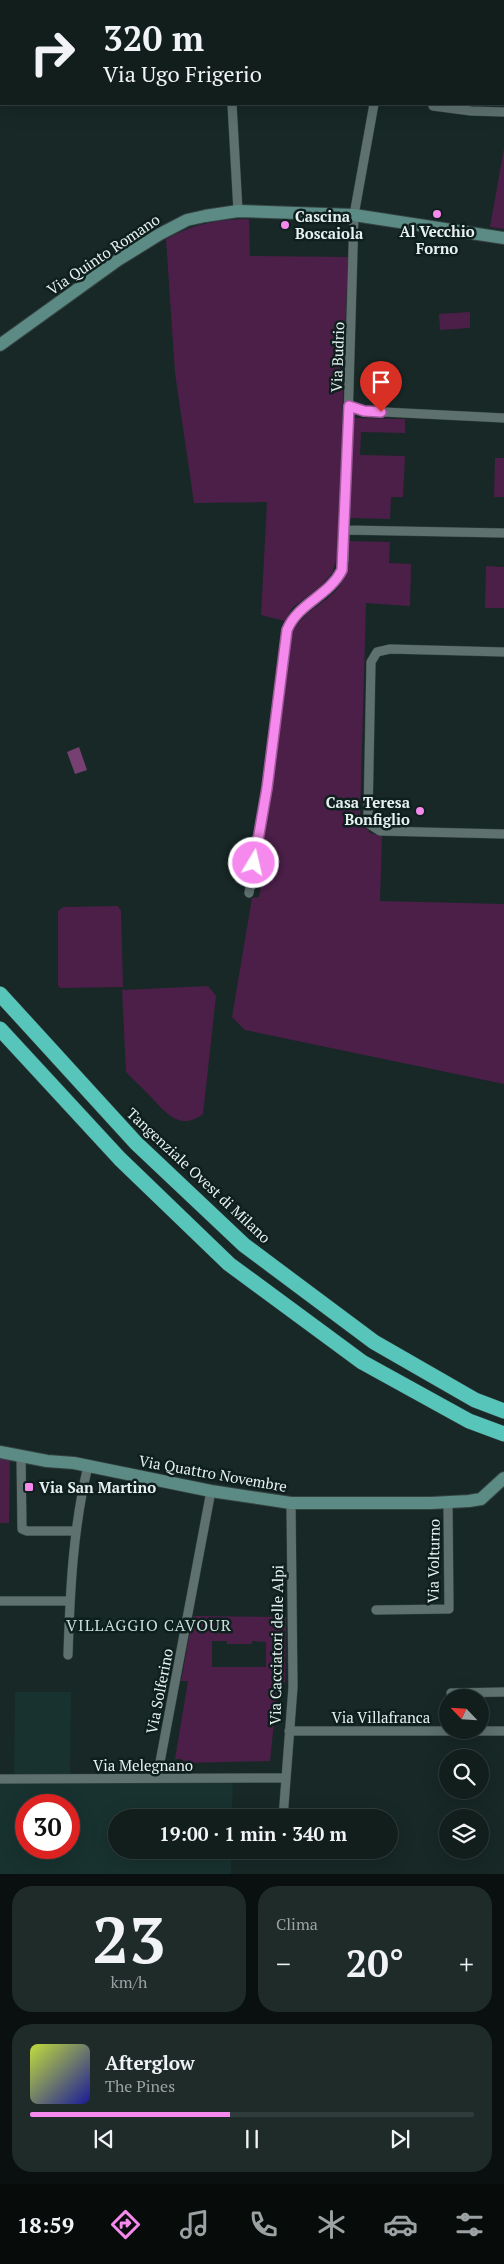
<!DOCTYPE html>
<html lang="it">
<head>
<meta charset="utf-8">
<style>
  body { margin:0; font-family:"PT Serif",serif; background:#1e2b29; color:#f1f3f6; height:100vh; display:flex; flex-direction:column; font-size:19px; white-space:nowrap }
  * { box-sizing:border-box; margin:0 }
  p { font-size:16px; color:#9ca2a3 }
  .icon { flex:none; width:28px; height:28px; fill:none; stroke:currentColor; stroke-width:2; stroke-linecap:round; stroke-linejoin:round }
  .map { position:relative; height:1874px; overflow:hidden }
  .panel { display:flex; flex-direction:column; gap:12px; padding:12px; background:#09100f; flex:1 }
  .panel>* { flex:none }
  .top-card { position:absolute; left:0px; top:0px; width:505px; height:105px; box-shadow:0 5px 20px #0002,0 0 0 1px #303c3b; background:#111e1c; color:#f1f3f6; overflow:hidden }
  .needle { width:32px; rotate:295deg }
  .fabs { position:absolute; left:439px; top:1689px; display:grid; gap:10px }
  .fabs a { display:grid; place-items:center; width:50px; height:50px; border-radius:50%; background:#111e1c; box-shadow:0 5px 20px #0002,0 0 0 1px #303c3b; font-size:25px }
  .speed { position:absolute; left:15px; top:1794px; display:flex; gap:10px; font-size:25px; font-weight:700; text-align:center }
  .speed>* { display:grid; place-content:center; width:65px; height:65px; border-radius:50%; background:#111e1c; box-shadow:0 5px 20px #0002,0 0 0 1px #303c3b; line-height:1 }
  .speed .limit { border:8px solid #d22; background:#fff; color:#111 }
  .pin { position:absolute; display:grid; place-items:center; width:42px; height:42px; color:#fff; margin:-51px -21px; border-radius:50% 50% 50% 0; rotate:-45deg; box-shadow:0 0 5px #0007 }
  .pin .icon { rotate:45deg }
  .me { position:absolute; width:55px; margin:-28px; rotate:9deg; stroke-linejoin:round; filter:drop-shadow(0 0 4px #0008) }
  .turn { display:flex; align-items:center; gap:18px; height:105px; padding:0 20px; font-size:22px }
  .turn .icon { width:65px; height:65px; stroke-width:2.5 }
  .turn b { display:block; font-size:35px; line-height:42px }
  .big { font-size:38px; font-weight:600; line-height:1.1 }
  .panel .tile { flex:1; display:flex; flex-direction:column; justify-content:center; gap:8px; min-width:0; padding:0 18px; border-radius:20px; background:#1e2b29 }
  .panel .dial { align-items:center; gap:0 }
  .dial b { font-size:65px; line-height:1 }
  .song { display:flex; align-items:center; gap:15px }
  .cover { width:60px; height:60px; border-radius:8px; background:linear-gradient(135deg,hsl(70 70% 55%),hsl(240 70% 35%)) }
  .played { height:5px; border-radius:2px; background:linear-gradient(90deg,#f689ed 45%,#303c3b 45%) }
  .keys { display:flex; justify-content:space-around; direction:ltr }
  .heat { display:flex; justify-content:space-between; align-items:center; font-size:28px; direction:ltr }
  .panel .tiles { flex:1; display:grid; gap:12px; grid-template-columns:1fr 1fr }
  .tile:last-child { grid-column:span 2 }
  .trip { position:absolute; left:108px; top:1809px; width:290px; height:50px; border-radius:25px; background:#111e1c; box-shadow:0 5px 20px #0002,0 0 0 1px #303c3b; font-weight:600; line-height:50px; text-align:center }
  .tabs { display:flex; height:80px; justify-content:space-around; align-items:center; background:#070c0b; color:#9ca2a3 }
  .tabs .icon { width:35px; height:35px }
  .tabs .active { color:#f689ed }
  .tabs b { font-size:22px; color:#f1f3f6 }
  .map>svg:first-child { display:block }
  .built { fill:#18322f; fill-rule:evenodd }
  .green { fill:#4c1f49; fill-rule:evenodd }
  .water { fill:#764172 }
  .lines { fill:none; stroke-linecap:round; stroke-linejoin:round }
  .street-casing { stroke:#344240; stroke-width:10 }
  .secondary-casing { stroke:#344240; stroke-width:14 }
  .highway-casing { stroke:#344240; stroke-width:16 }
  .street { stroke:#5e716e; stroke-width:9 }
  .secondary { stroke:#5c8a85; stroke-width:12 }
  .highway { stroke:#58c5bb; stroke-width:15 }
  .route-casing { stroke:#a0599a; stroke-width:12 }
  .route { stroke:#f689ed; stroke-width:9 }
  .poi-dot { fill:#f689ed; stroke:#0e1f1d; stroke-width:2 }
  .labels { text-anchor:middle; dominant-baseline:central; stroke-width:5; stroke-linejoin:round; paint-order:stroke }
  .poi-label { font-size:15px; font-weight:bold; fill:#e6f1f0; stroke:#0e1f1d; text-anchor:start }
  .street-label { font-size:15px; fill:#e6f1f0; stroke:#0e1f1d }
  .neighbourhood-label { font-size:16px; letter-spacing:1px; fill:#c7ddda; stroke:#0e1f1d }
</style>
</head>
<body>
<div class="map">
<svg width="504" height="1874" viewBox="0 0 504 1874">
  <rect width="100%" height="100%" fill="#172826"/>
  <path class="built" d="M15 1692H71L70 1775 233 1779 232 1817 116 1818V1850H231V1874H0V1781L14 1780ZM26 1805H69V1848H26Z"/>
  <path class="green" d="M327 0H504V103V1Z
    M504 148V229L490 227Z
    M249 219 250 256 348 257 337 558 332 573 322 585 292 608 285 621 261 615 267 502 194 503 175 373 166 239C197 223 215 220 249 219Z
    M470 312V328L440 330 439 314Z
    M353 418 405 419V433L361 432 360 455 405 456 403 497H391L390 519 350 518Z
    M495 458H504V497H494Z
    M349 541 390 542 389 563 411 564 410 606 366 603 360 818 370 833 382 836 380 901 504 904V1084L245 1030 232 1017 252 898 259 897 262 882 256 876 272 788 292 633C305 608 333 601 343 580 349 568 348 553 349 541Z
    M486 566 504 567V608H485Z
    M118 906 121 911 123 987 60 988 58 985V911L63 907Z
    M208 986 216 996 203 1114C180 1131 167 1114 151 1097 143 1089 134 1080 126 1072L122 990Z
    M0 1457 10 1459 9 1523H0Z
    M193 1616 286 1617 285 1683H278L270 1761 186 1763 181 1759H175L188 1681H181ZM212 1641H227V1644H252V1641L266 1642V1667H212Z"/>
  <path class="water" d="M79 747 87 770 75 774 67 752Z"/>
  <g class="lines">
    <g class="street-casing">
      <path id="street" d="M215 0V1
        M232 104 238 211
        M433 106 471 111 504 112
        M349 406 364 411 504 418
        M345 530 504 533
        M504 652 390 649 377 652 371 662 368 816 369 824 380 831 504 834
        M249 893 267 787 287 630C300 599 337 596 344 560L354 215 374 104
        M21 1456 22 1529 27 1531H75
        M0 1601H70
        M376 1610 449 1609 448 1503
        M68 1655C70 1591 73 1528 88 1466
        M451 1693 504 1692
        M289 1731H504
        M157 1778 211 1491
        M0 1779 285 1778
        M283 1818 293 1687 291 1503"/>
    </g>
    <g class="secondary-casing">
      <path id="secondary" d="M0 345 118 260 160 234 187 220 205 216 238 211 354 215 504 238
        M0 1452 47 1461 74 1463 211 1491 291 1503H431L469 1501 481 1499 504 1478"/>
    </g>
    <g class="highway-casing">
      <path id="highway" d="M0 994 136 1143 244 1245 374 1342 475 1400 504 1411
        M0 1029 120 1159 229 1264 362 1362 469 1421 504 1434"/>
    </g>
    <use href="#street" class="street"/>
    <use href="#secondary" class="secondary"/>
    <use href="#highway" class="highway"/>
  </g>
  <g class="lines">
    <g class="route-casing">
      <path id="route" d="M254 863 267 788 287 630C298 603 329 596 342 570L349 406 364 411 381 412"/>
    </g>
    <use href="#route" class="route"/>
  </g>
  <g class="poi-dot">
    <circle cx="437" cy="214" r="5"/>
    <circle cx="285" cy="225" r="5"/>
    <circle cx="420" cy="811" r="5"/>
    <rect x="24" y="1482" width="10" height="10" rx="2.5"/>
  </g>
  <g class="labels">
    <g class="poi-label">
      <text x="295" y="216">Cascina<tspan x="295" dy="17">Boscaiola</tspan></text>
      <text x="437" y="231" text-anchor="middle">Al Vecchio<tspan x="437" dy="17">Forno</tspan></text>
      <text x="410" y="802" text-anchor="end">Casa Teresa<tspan x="410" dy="17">Bonfiglio</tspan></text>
      <text x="39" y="1487">Via San Martino</text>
    </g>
    <g class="street-label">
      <text transform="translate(103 254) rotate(-34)">Via Quinto Romano</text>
      <text transform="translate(337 357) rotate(-88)">Via Budrio</text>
      <text transform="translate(199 1175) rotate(43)">Tangenziale Ovest di Milano</text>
      <text transform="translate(213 1473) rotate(10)">Via Quattro Novembre</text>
      <text transform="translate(433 1561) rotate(-89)">Via Volturno</text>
      <text transform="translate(276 1645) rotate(-89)">Via Cacciatori delle Alpi</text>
      <text transform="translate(159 1691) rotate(-79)">Via Solferino</text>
      <text x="381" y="1717">Via Villafranca</text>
      <text x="143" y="1765">Via Melegnano</text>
    </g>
    <g class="neighbourhood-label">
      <text x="149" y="1625">VILLAGGIO CAVOUR</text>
    </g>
  </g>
</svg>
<div class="fabs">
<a><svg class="needle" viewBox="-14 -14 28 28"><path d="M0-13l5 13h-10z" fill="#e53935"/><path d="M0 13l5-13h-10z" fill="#9ca2a3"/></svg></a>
<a><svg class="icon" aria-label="search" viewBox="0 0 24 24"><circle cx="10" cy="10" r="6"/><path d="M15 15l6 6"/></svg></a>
<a><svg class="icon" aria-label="layers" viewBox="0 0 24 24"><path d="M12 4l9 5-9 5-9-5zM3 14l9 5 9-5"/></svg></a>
</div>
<div class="speed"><div class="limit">30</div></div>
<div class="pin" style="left:381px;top:412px;background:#d93025"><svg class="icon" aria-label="arrive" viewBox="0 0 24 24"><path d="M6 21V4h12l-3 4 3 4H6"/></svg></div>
<svg class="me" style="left:254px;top:863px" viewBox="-20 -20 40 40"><circle r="17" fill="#f689ed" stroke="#fff" stroke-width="3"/><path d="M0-11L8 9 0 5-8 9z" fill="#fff"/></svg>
<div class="trip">19:00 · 1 min · 340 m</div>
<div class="top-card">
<div class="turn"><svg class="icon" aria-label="right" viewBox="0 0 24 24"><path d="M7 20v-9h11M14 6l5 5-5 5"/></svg><div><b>320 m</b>Via Ugo Frigerio</div></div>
</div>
</div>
<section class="panel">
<div class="tiles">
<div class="tile dial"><b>23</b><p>km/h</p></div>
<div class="tile"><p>Clima</p>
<div class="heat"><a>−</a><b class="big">20°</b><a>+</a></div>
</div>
<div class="tile">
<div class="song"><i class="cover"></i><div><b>Afterglow</b><p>The Pines</p></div></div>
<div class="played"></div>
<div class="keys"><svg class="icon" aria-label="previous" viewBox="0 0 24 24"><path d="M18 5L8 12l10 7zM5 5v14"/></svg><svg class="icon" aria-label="pause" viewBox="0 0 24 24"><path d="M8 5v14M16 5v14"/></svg><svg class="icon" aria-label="next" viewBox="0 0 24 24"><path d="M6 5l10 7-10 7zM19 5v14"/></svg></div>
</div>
</div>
</section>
<nav class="tabs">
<b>18:59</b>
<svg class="icon active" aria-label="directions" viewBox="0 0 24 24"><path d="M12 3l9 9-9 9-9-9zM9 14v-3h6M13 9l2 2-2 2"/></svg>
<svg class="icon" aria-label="music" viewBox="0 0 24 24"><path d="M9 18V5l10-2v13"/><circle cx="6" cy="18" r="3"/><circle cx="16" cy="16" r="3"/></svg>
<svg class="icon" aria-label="phone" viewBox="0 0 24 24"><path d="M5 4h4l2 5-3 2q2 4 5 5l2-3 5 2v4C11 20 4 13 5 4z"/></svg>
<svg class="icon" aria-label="climate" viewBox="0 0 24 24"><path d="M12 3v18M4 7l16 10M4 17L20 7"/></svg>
<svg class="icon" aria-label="car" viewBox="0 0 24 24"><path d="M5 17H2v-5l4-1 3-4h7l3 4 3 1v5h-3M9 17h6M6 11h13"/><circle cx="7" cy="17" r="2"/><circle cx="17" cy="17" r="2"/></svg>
<svg class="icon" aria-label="filters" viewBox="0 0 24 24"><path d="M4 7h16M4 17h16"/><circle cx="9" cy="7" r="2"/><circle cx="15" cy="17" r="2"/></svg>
</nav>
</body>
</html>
